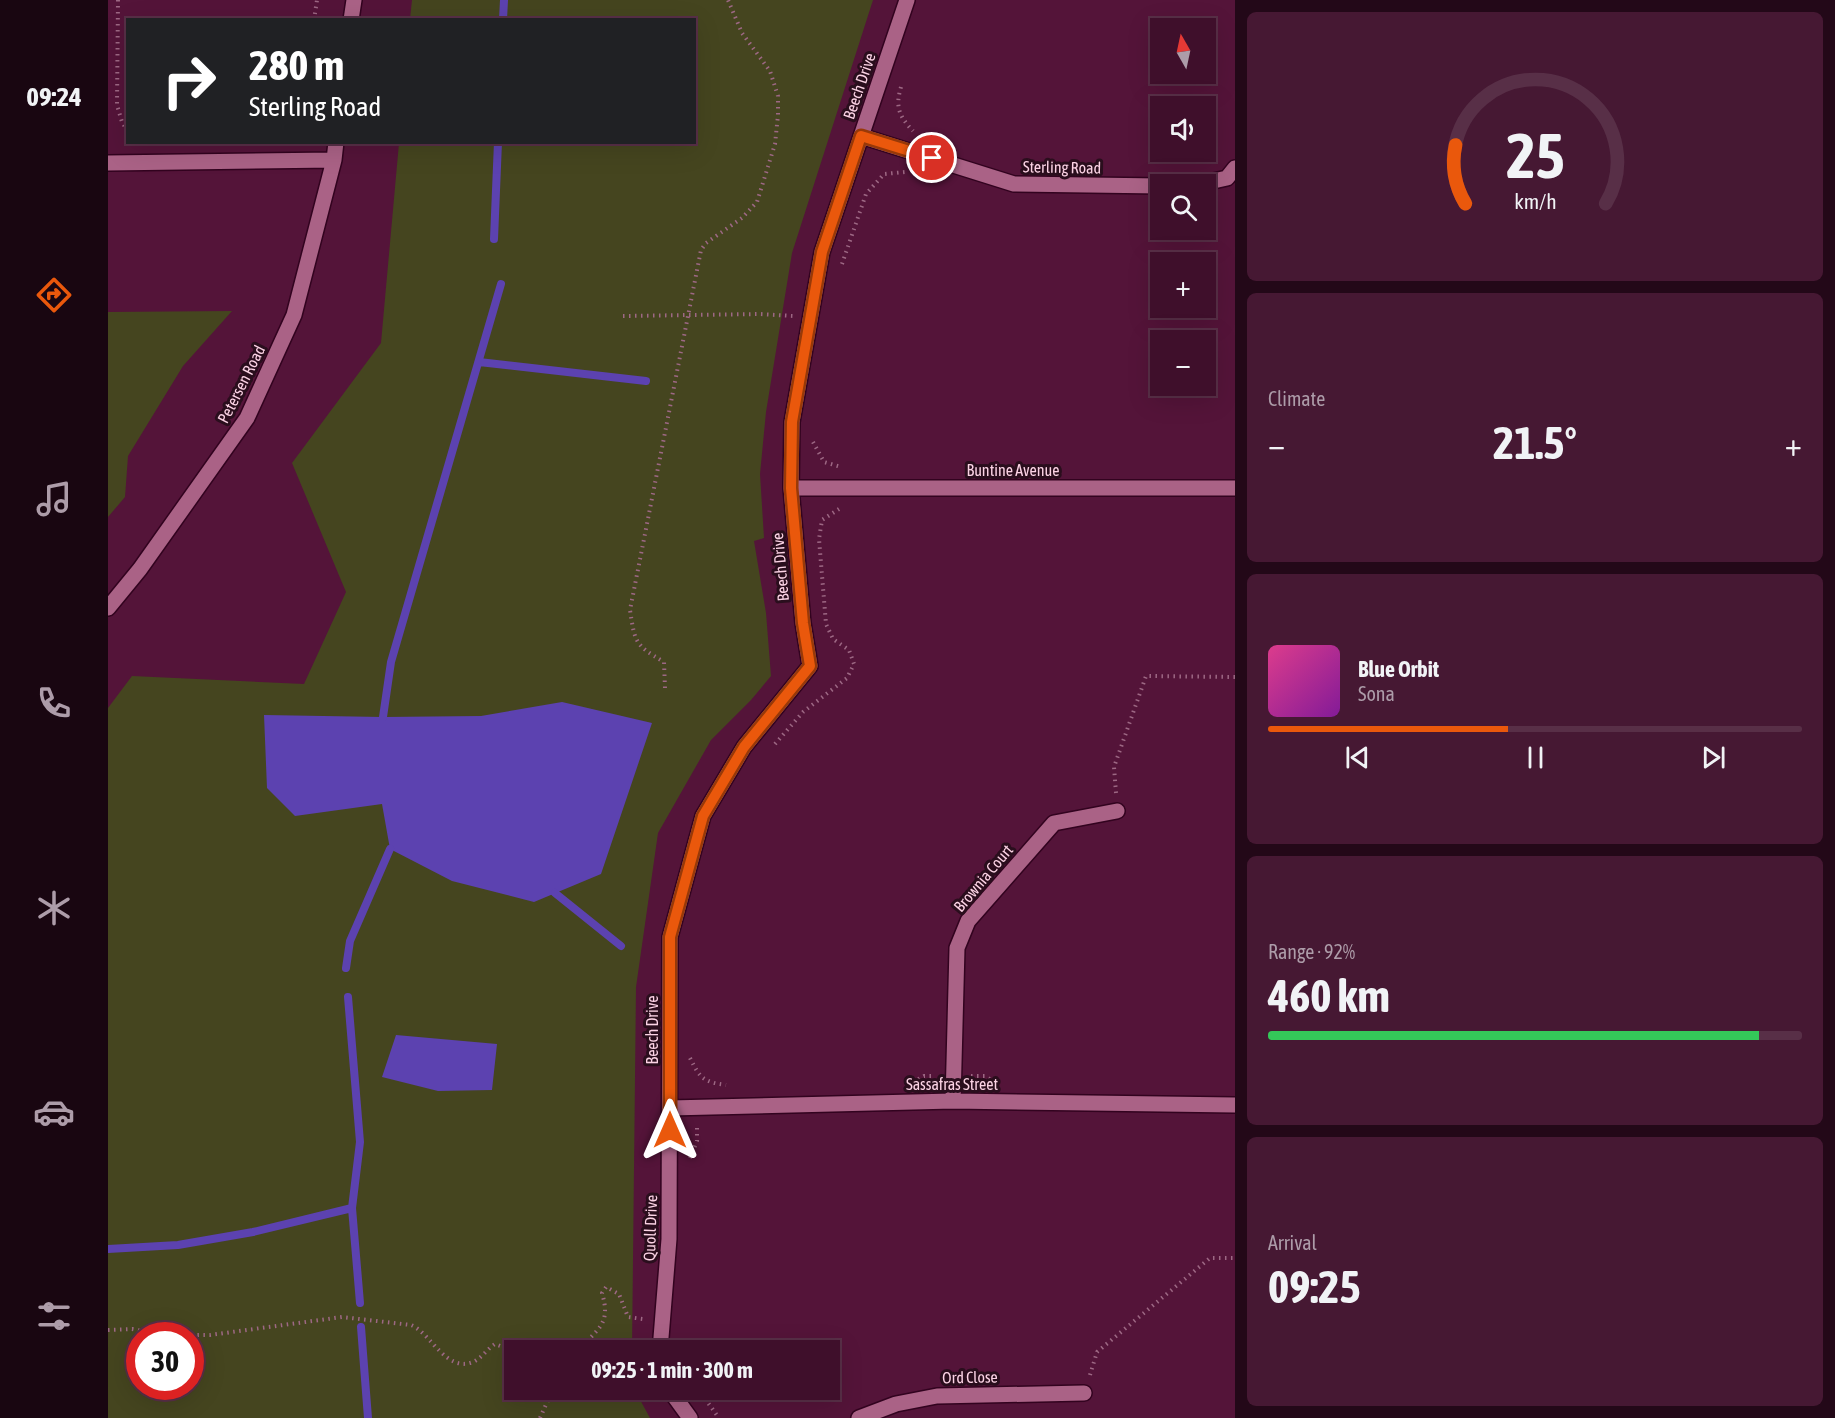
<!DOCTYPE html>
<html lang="en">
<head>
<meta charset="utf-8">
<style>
  body { margin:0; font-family:"Asap Condensed",sans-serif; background:#461833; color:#f1f3f6; height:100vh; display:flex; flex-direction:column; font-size:22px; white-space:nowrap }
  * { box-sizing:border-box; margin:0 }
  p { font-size:20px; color:#ad9ca9 }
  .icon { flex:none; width:33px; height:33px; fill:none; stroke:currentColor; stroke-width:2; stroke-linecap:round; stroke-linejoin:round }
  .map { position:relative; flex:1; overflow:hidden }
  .details { display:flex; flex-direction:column; gap:12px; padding:12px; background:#230818; width:600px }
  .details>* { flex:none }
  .hud { position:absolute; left:18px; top:18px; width:570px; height:126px; border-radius:0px; box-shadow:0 6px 24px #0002,0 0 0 2px #582f47; background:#202124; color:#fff; overflow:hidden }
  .needle { width:39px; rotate:351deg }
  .tools { position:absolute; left:1042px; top:18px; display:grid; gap:12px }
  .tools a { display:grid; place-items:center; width:66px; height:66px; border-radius:0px; background:#3f0f2b; box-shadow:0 6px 24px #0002,0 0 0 2px #582f47; font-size:30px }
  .speed { position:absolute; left:18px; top:1322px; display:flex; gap:12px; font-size:30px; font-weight:700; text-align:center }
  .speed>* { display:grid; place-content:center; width:78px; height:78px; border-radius:50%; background:#3f0f2b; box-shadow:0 6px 24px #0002,0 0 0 2px #582f47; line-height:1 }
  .speed .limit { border:9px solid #d22; background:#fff; color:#111 }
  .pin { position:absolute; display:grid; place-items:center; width:51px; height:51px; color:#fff; margin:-26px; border:3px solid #fff; border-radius:50%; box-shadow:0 2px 6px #0007 }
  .me { position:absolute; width:66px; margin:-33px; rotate:0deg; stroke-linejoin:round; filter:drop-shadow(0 0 4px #0008) }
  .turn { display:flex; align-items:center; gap:21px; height:126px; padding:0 24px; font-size:27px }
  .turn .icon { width:78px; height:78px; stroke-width:2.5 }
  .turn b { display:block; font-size:42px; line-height:51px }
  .big { font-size:45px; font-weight:700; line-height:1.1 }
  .details .widget { flex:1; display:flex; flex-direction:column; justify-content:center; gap:9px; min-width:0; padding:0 21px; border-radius:9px; background:#461833 }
  .details .dial { align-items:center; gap:0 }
  .dial svg { height:156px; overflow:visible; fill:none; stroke:#582f47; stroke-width:7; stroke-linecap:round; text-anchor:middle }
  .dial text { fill:#f1f3f6; stroke:none }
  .song { display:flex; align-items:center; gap:18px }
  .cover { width:72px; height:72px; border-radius:9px; background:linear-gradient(135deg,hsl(330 70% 55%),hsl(290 70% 35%)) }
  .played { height:6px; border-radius:3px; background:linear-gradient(90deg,#ea580c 45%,#582f47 45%) }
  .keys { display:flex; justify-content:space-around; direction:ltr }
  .heat { display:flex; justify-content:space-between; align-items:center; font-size:33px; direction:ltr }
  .charge { height:9px; border-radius:4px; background:linear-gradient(90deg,#34c759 92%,#582f47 0) }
  .trip { position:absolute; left:396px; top:1340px; width:336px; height:60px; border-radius:0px; background:#3f0f2b; box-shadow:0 6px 24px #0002,0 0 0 2px #582f47; font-weight:700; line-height:60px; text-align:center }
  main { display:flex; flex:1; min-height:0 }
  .menu { display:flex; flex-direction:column; width:108px; justify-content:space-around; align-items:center; background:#190611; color:#ad9ca9 }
  .menu .icon { width:42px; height:42px }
  .menu .active { color:#ea580c }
  .menu b { font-size:27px; color:#f1f3f6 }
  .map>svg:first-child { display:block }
  .green { fill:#45451f; fill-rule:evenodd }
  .water { fill:#5c42b0 }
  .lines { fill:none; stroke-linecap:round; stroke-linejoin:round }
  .stream { stroke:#5c42b0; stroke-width:8 }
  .minor-casing { stroke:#32031f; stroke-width:18 }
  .path { stroke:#9d6884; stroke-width:4; stroke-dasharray:1.5 4.5; stroke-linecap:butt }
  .minor { stroke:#aa6286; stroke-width:15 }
  .route-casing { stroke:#983908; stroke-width:15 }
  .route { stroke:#ea580c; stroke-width:10 }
  .labels { text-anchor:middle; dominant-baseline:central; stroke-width:6; stroke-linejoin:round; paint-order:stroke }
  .street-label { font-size:16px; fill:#fcd3e5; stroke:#2a0e1d }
</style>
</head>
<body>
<main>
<nav class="menu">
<b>09:24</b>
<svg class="icon active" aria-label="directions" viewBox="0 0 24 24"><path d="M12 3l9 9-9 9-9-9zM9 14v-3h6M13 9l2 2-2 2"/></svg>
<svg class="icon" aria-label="music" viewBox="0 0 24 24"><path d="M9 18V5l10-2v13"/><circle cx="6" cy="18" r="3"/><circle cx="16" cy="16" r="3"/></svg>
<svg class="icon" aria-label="phone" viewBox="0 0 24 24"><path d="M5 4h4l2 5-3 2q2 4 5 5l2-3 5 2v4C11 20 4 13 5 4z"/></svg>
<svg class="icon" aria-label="climate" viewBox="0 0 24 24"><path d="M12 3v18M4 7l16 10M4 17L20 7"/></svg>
<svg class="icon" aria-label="car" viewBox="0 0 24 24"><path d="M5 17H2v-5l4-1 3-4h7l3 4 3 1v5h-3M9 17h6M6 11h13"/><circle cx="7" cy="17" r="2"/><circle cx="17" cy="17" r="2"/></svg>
<svg class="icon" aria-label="filters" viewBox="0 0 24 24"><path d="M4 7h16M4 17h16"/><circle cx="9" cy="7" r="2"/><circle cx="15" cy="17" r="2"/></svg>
</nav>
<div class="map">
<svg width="1127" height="1418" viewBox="0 0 1127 1418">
  <rect width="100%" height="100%" fill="#541439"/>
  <path class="green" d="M304 0H765L684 253 658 412 652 474 656 538 646 541 658 613 663 676 643 700 603 740 550 833 528 987 524 1350H406V1389H528L530 1396 542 1418H0V708L24 676 196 684 238 592 184 463 273 343 291 143 586 142V20L302 19ZM32 1335H82V1386H32Z
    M124 311 75 366 20 456 17 497 0 517V312Z"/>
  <path class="water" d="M454 702 544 723 493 874 426 902 344 881 282 849 274 804 187 816 159 788 156 715 275 717 373 716Z
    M288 1035 389 1044 384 1090 330 1091 274 1077Z"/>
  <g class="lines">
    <path class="stream" d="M395 20 396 0
      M386 239 390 142
      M371 362 538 381
      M275 717 283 662 393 284
      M447 893 513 946
      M238 968 242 941 282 849
      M240 997 252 1142 244 1208 252 1303
      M0 1249 70 1245 145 1232 244 1208
      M253 1327 260 1418"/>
    <g class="minor-casing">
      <path id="minor" d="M243 20 246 0
        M753 136 906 184 1053 186
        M0 163 226 160
        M1092 184 1119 178 1127 168
        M683 488H1127
        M0 608 32 569 139 418 186 315 226 160 228 142
        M845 1101 849 948 860 921 946 823 1009 811
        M562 1108 845 1101 1127 1105
        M552 1350 561 1239 562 937 595 816 636 747 702 666 695 623 683 488 684 422 714 252 799 0
        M561 1389 582 1418
        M751 1418 788 1404 829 1396 976 1393"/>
    </g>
    <path class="path" d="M10 0 9 105 14 122 20 132
      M206 20 209 0
      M793 87C787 107 791 116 805 131
      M734 264 758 194 776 174 797 172
      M515 316 651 314 685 316
      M705 442 716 462 733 467
      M557 688 556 662C527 645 527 643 522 610L593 250 598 243 634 218 649 202 667 144 670 115V96L662 71 634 33 620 0
      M667 744 695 712 739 678 746 664 741 650 725 639 718 624 711 539 714 520 731 509
      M1008 793 1006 767 1038 676 1127 677
      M582 1058C592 1078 595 1082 618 1085
      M863 1076H877L885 1081
      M805 1082 816 1076H826
      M582 1158 589 1141V1125
      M0 1330 24 1329 56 1335H102L234 1317 303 1325C323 1333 338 1373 365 1362 374 1358 379 1349 387 1344L406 1351
      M471 1350C491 1327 503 1324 494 1293L498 1287 511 1294 520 1317 535 1319
      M982 1375 989 1352 1102 1258H1127
      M590 1389 611 1418
      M432 1418 445 1389"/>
    <use href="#minor" class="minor"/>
  </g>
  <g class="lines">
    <g class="route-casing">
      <path id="route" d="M562 1130V937L595 816 636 747 702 666 695 623 683 488 684 422 714 252 753 136 824 158"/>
    </g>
    <use href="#route" class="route"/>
  </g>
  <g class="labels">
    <g class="street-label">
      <text transform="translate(751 86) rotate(-71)">Beech Drive</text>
      <text transform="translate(954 167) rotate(1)">Sterling Road</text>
      <text transform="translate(133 384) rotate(-63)">Petersen Road</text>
      <text x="905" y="470">Buntine Avenue</text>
      <text transform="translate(672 567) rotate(-95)">Beech Drive</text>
      <text transform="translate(875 878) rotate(-50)">Brownia Court</text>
      <text transform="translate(544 1030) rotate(-90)">Beech Drive</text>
      <text x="844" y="1084">Sassafras Street</text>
      <text transform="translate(542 1228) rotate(-88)">Quoll Drive</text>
      <text transform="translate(862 1377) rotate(-1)">Ord Close</text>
    </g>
  </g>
</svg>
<div class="tools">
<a><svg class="needle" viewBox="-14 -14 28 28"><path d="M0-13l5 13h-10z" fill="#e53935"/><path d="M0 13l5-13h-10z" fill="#ad9ca9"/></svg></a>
<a><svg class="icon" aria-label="sound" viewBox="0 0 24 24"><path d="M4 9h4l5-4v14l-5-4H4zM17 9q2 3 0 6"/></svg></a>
<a><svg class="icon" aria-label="search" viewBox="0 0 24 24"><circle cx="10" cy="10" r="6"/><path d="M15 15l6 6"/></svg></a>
<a>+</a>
<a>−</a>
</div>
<div class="speed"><div class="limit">30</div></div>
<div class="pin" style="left:824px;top:158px;background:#d93025"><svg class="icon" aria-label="arrive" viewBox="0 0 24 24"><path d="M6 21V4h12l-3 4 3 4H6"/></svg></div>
<svg class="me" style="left:562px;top:1130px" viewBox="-20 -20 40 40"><path d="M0-17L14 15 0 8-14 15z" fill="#ea580c" stroke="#fff" stroke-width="4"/></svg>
<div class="trip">09:25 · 1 min · 300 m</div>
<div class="hud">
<div class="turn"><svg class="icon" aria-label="right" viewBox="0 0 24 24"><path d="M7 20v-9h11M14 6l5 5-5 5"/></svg><div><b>280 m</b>Sterling Road</div></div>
</div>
</div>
<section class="details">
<div class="widget dial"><svg viewBox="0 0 100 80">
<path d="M14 69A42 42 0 1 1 86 69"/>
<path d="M14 69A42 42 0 0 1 9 39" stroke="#ea580c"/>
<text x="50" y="56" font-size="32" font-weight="700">25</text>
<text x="50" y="72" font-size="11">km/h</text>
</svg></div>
<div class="widget"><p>Climate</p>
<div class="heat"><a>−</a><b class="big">21.5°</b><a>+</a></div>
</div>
<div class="widget">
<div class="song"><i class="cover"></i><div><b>Blue Orbit</b><p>Sona</p></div></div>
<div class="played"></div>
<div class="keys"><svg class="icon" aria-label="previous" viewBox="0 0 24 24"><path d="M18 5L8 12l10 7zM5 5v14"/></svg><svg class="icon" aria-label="pause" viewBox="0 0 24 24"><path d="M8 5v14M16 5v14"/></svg><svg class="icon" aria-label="next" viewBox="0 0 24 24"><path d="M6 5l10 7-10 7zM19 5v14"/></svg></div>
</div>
<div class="widget"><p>Range · 92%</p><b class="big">460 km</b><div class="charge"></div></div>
<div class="widget"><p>Arrival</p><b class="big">09:25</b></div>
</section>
</main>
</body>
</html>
